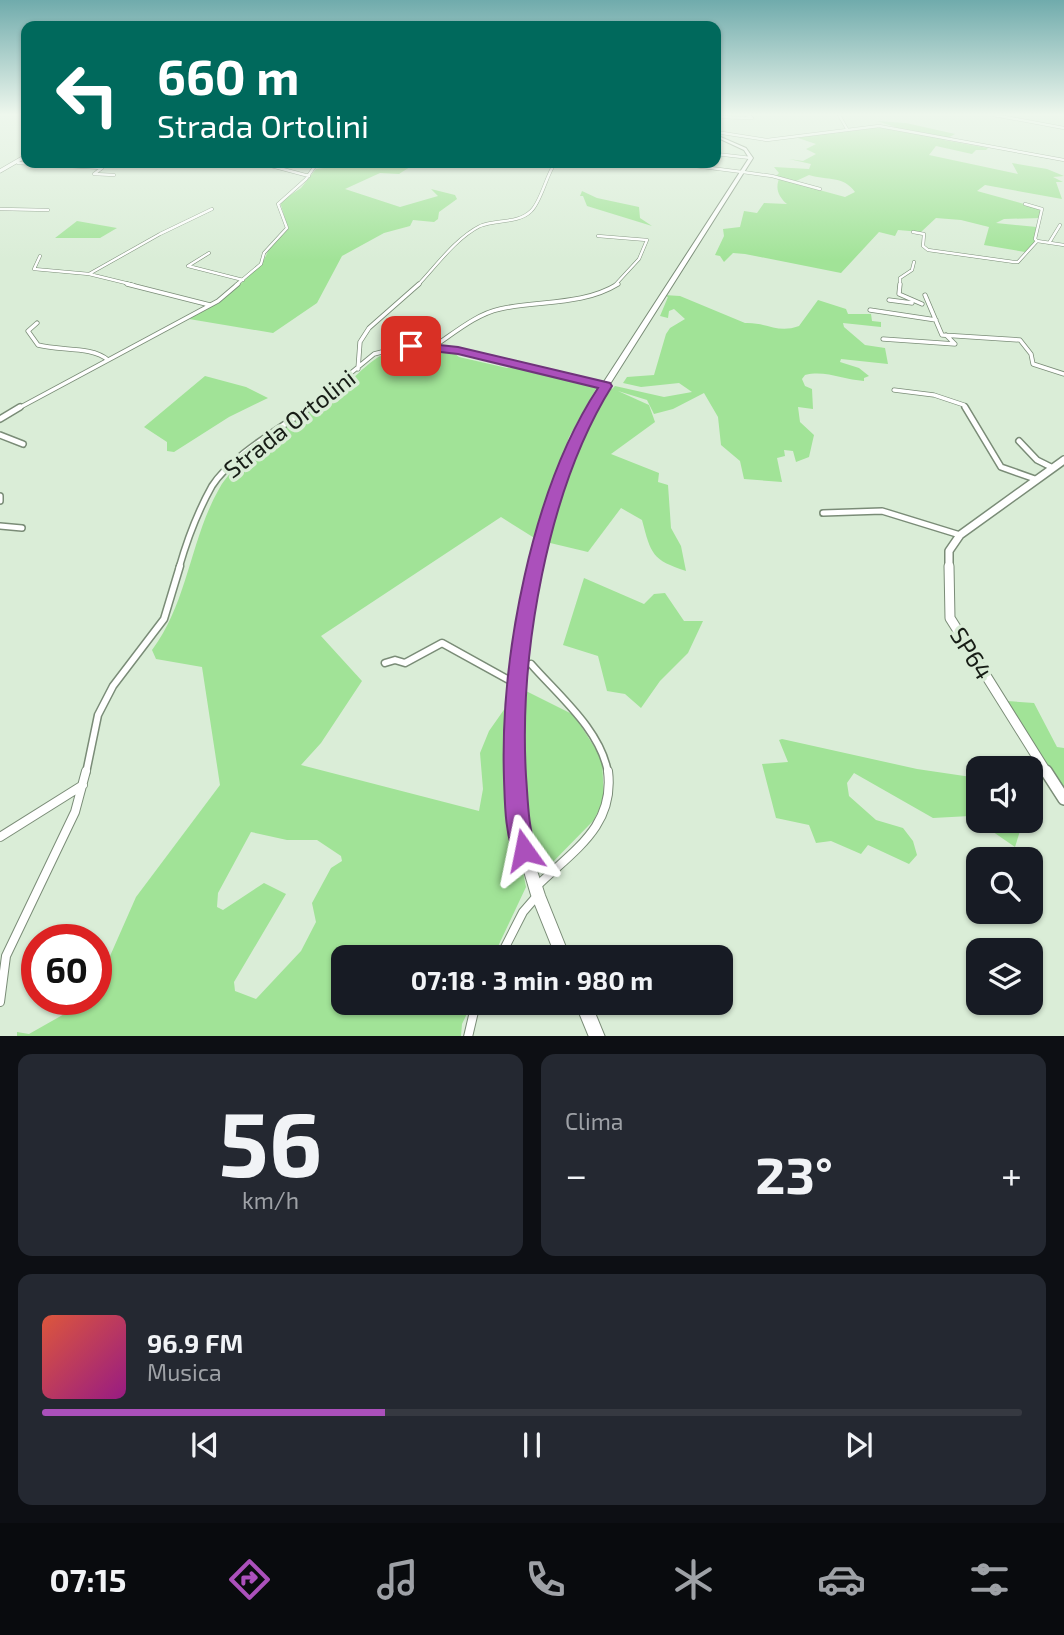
<!DOCTYPE html>
<html lang="it">
<head>
<meta charset="utf-8">
<style>
  body { margin:0; font-family:"Exo 2",sans-serif; background:#242831; color:#f1f3f6; height:100vh; display:flex; flex-direction:column; font-size:26px; white-space:nowrap }
  * { box-sizing:border-box; margin:0 }
  p { font-size:23px; color:#9ea1a6 }
  .icon { flex:none; width:38px; height:38px; fill:none; stroke:currentColor; stroke-width:2; stroke-linecap:round; stroke-linejoin:round }
  .map { position:relative; height:1036px; overflow:hidden }
  .side { display:flex; flex-direction:column; gap:18px; padding:18px; background:#0d0f14; flex:1 }
  .side>* { flex:none }
  .top-card { position:absolute; left:21px; top:21px; width:700px; height:147px; border-radius:14px; box-shadow:0 2px 5px #0004; background:#00695c; color:#fff; overflow:hidden }
  .tools { position:absolute; left:966px; top:756px; display:grid; gap:14px }
  .tools a { display:grid; place-items:center; width:77px; height:77px; border-radius:14px; background:#171b24; box-shadow:0 2px 5px #0004; font-size:35px }
  .speed { position:absolute; left:21px; top:924px; display:flex; gap:14px; font-size:35px; font-weight:700; text-align:center }
  .speed>* { display:grid; place-content:center; width:91px; height:91px; border-radius:50%; background:#171b24; box-shadow:0 2px 5px #0004; line-height:1 }
  .speed .limit { border:10px solid #d22; background:#fff; color:#111 }
  .pin { position:absolute; display:grid; place-items:center; width:60px; height:60px; color:#fff; margin:-30px; border-radius:14px; box-shadow:0 4px 10px #0006 }
  .me { position:absolute; width:77px; margin:-38px; rotate:348deg; stroke-linejoin:round; filter:drop-shadow(0 0 5px #0008) }
  .turn { display:flex; align-items:center; gap:24px; height:147px; padding:0 21px; font-size:32px }
  .turn .icon { width:91px; height:91px; stroke-width:2.5 }
  .turn b { display:block; font-size:49px; line-height:60px }
  .big { font-size:52px; font-weight:700; line-height:1.1 }
  .side .widget { flex:1; display:flex; flex-direction:column; justify-content:center; gap:10px; min-width:0; padding:0 24px; border-radius:14px; background:#242831 }
  .side .dial { align-items:center; gap:0 }
  .dial b { font-size:91px; line-height:1 }
  .song { display:flex; align-items:center; gap:21px }
  .cover { width:84px; height:84px; border-radius:10px; background:linear-gradient(135deg,hsl(10 70% 55%),hsl(310 70% 35%)) }
  .played { height:7px; border-radius:4px; background:linear-gradient(90deg,#ab50bb 35%,#363941 35%) }
  .keys { display:flex; justify-content:space-around; direction:ltr }
  .heat { display:flex; justify-content:space-between; align-items:center; font-size:38px; direction:ltr }
  .side .tiles { flex:1; display:grid; gap:18px; grid-template-columns:1fr 1fr }
  .widget:last-child { grid-column:span 2 }
  .trip { position:absolute; left:331px; top:945px; width:402px; height:70px; border-radius:14px; background:#171b24; box-shadow:0 2px 5px #0004; font-weight:700; line-height:70px; text-align:center }
  .dock { display:flex; height:112px; justify-content:space-around; align-items:center; background:#090b0e; color:#9ea1a6 }
  .dock .icon { width:49px; height:49px }
  .dock .active { color:#ab50bb }
  .dock b { font-size:32px; color:#f1f3f6 }
  .map>svg:first-child { display:block }
  .green { fill:#a1e397; fill-rule:evenodd }
  .lines { fill:none; stroke-linecap:round; stroke-linejoin:round }
  .minor-far4-casing { stroke:#7a8c77; stroke-width:3.5 }
  .minor-far3-casing { stroke:#7a8c77; stroke-width:5 }
  .minor-far2-casing { stroke:#7a8c77; stroke-width:8 }
  .minor-far1-casing { stroke:#7a8c77; stroke-width:9 }
  .minor-casing { stroke:#7a8c77; stroke-width:10 }
  .tertiary-far2-casing { stroke:#7a8c77; stroke-width:10 }
  .tertiary-far1-casing { stroke:#7a8c77; stroke-width:11 }
  .tertiary-casing { stroke:#7a8c77; stroke-width:14 }
  .secondary-casing { stroke:#7a8c77; stroke-width:4.5 }
  .primary-casing { stroke:#7a8c77; stroke-width:2 }
  .minor-far4 { stroke:#fff; stroke-width:2.5 }
  .minor-far3 { stroke:#fff; stroke-width:3.5 }
  .minor-far2 { stroke:#fff; stroke-width:5 }
  .minor-far1 { stroke:#fff; stroke-width:6 }
  .minor { stroke:#fff; stroke-width:8 }
  .tertiary-far2 { stroke:#fff; stroke-width:7 }
  .tertiary-far1 { stroke:#fff; stroke-width:9 }
  .tertiary { stroke:#fff; stroke-width:11 }
  .secondary { stroke:#fff; stroke-width:3.5 }
  .primary { fill:#fff; fill-rule:evenodd }
  .route { fill:#ab50bb; stroke:#6f347a; stroke-width:2 }
  .labels { text-anchor:middle; dominant-baseline:central; stroke-width:7; stroke-linejoin:round; paint-order:stroke }
  .street-label { font-size:24px; fill:#171d16; stroke:#daedd7 }
</style>
</head>
<body>
<div class="map">
<svg width="1064" height="1037" viewBox="0 0 1064 1037">
  <rect width="100%" height="100%" fill="#daedd7"/>
  <path class="green" d="M877 121 906 123 955 134 944 140 988 148 986 150H976L972 154 936 146 929 155 1018 174 1012 163 1047 169 1064 176 1053 177 1063 182H1056L1062 199 985 185 977 191 1042 209 1041 218 1004 219 996 223 1037 227 1036 241 1025 252 984 245 989 227 961 220 936 218 921 232 898 230 895 236 879 232 841 273 745 254 733 253 724 262 720 256 715 255 724 236 723 229 740 227 744 211 757 213 764 203 787 204C779 197 775 189 779 179L845 197 855 192C843 175 828 181 809 175L796 181 776 176 779 173 774 167 809 169 811 164 789 159 803 161 816 154 806 149 816 144 798 138 869 126 898 128Z
    M363 163H416L399 174 380 173 345 189 400 207 438 196 431 189 455 195 457 199 439 212 438 219 434 222 413 220 410 226 384 233 342 256 317 303 273 333 183 318 218 302 234 290 262 264 269 249 288 229 280 202 301 188 316 169Z
    M582 191 597 198 639 207 640 218 652 226 587 206 583 196H580Z
    M77 221 117 228 100 238H55Z
    M664 295 680 296 745 323C767 322 777 334 799 326L818 300 846 309 848 314H871L872 321 881 322V327L843 323 844 327 865 345 885 348 888 364 841 359 840 362 859 368 869 376 864 378V381C844 380 826 370 805 375L802 379 805 386 812 389 813 409 798 407 800 422 814 435 809 457 796 462 793 451 784 450 785 456 777 458 782 482 744 479 740 461 721 445 718 417 704 393 673 409 654 414 647 400 618 391 649 405 655 422 611 454 659 473 658 482 668 485 671 528 681 546 686 571C652 560 651 554 642 520L621 508 588 552 546 542 580 433 607 387 612 389 615 386 664 397 692 392 679 383 641 387 623 383 627 377 654 375 666 334 670 328 685 319 674 309 669 311 668 318 660 316 668 297Z
    M402 348 452 351 459 357 507 368 520 367 597 387 569 437 536 539 501 517 321 636 362 681 321 743 301 765 479 811 483 789 480 753 489 731 508 704 505 779 526 887 493 957H343V1003H472L462 1024 461 1036 17 1037V1032L29 1034 82 1004 83 999H96V972H103L136 897 220 785 202 667 156 659 152 650C188 602 190 540 219 489 237 455 302 419 334 395 357 378 373 352 402 348ZM251 832 287 840H317L341 856 342 861 331 868 312 903 316 922 301 951 256 999 235 991 234 982 286 894 264 883 223 910 217 907 218 893Z
    M205 376 246 387 268 398 229 417 174 452 167 451V442L144 427Z
    M584 578 644 604 654 594 665 593 684 621H703L688 653 660 681 641 708 625 694 607 691 598 656 563 645Z
    M524 690 574 715 602 759 604 800 594 820 546 869 537 866 520 801 517 742Z
    M1007 701 1034 703 1057 747 1064 748V796Z
    M782 739 917 769 978 778V821H1010L1020 831 1015 847 970 816 933 818 854 773 847 783 849 796 876 820 903 828 913 841 917 855 909 864 868 845 861 854 831 841 816 843 809 825 776 818 762 764 788 762 779 740Z"/>
  <g class="lines">
    <g class="minor-far4-casing">
      <path id="minor-far4" d="M839 115 847 129
        M994 115 1064 128
        M716 117 752 118 748 115
        M716 132 767 140 879 126 1064 160
        M716 154 751 158
        M18 163 102 168 94 174 114 175
        M260 163 309 176
        M695 163V166L742 172
        M743 172 772 176 820 189
        M1025 204 1042 209 1035 239 1037 241
        M0 209 48 210
        M913 232 924 234 923 246 928 250 1014 262H1018L1037 241 1064 245
        M598 236 647 240 639 259 615 285
        M1049 243 1060 225
        M209 253 188 266 243 280
        M40 256 34 269 89 274 134 285
        M89 274 160 234 212 209
        M236 285 261 264 264 253 287 228 278 204 306 179 317 163
        M418 285C436 266 456 238 480 226 496 219 518 224 531 211 541 202 546 176 555 163
        M900 285V278L912 270 914 262"/>
    </g>
    <g class="minor-far3-casing">
      <path id="minor-far3" d="M127 284 210 305
        M900 284 899 294 922 304
        M925 295 942 335 1020 340 1031 354 1033 364 1064 374
        M889 300 912 303
        M870 310 936 320
        M37 323 28 331 38 345C60 351 92 346 108 360
        M883 339 955 344 946 335
        M433 347C453 334 476 314 500 309 539 300 582 306 618 284
        M358 369 360 342 369 328 419 284
        M894 390 934 395 964 405 966 409
        M17 409 218 301 238 284
        M307 409 374 354 405 346 458 351 605 386"/>
    </g>
    <g class="minor-far2-casing">
      <path id="minor-far2" d="M965 407 1001 467 1035 479
        M0 419 20 407
        M0 435 23 444
        M1019 441 1037 460 1051 467
        M0 496V501
        M823 513 882 511 960 535
        M0 526 22 528
        M179 568C187 540 198 511 212 486 231 456 281 428 310 407"/>
    </g>
    <g class="minor-far1-casing">
      <path id="minor-far1" d="M385 663 395 660 405 663 442 643 518 685
        M531 664C558 695 601 730 608 773
        M86 773 98 715 113 686 164 619 180 566"/>
    </g>
    <g class="minor-casing">
      <path id="minor" d="M0 837 83 785
        M538 885C574 850 615 826 608 771
        M500 957 523 912 536 897
        M0 1002 6 956 75 812 86 771
        M468 1037 476 1003"/>
    </g>
    <g class="tertiary-far2-casing">
      <path id="tertiary-far2" d="M949 568V551L960 535 1064 460"/>
    </g>
    <g class="tertiary-far1-casing">
      <path id="tertiary-far1" d="M949 566 950 618 1047 773"/>
    </g>
    <g class="tertiary-casing">
      <path id="tertiary" d="M1046 771 1064 799"/>
    </g>
    <g class="secondary-casing">
      <path id="secondary" d="M0 171 26 156"/>
    </g>
    <g class="primary-casing">
      <path id="primary" d="M716 135 746 148 753 158 591 414 555 507 532 612 519 727 520 777 524 831 545 895 570 957H556L531 895 512 831 508 777 507 727 522 612 547 507 583 414 749 158 744 150 716 137Z
        M575 1003H591L605 1037H589Z"/>
    </g>
    <use href="#minor-far4" class="minor-far4"/>
    <use href="#minor-far3" class="minor-far3"/>
    <use href="#minor-far2" class="minor-far2"/>
    <use href="#minor-far1" class="minor-far1"/>
    <use href="#minor" class="minor"/>
    <use href="#tertiary-far2" class="tertiary-far2"/>
    <use href="#tertiary-far1" class="tertiary-far1"/>
    <use href="#tertiary" class="tertiary"/>
    <use href="#secondary" class="secondary"/>
    <use href="#primary" class="primary"/>
  </g>
  <linearGradient id="sky" x2="0" y2="1"><stop stop-color="#70abac"/><stop offset="0.44" stop-color="#eef7ed"/><stop offset="1" stop-color="#eef7ed" stop-opacity="0"/></linearGradient>
  <rect width="1064" height="260" fill="url(#sky)"/>
  <path class="route" d="M411 342 458 347 610 383 612 386C547 490 519 655 526 776 528 801 528 826 536 850L532 858 524 862 515 858C505 832 505 807 504 779 500 659 531 490 598 388L458 354 406 348 405 346Z"/>
  <g class="labels">
    <g class="street-label">
      <text transform="translate(289 423) rotate(-38)">Strada Ortolini</text>
      <text transform="translate(972 653) rotate(58)">SP64</text>
    </g>
  </g>
</svg>
<div class="tools">
<a><svg class="icon" aria-label="sound" viewBox="0 0 24 24"><path d="M4 9h4l5-4v14l-5-4H4zM17 9q2 3 0 6"/></svg></a>
<a><svg class="icon" aria-label="search" viewBox="0 0 24 24"><circle cx="10" cy="10" r="6"/><path d="M15 15l6 6"/></svg></a>
<a><svg class="icon" aria-label="layers" viewBox="0 0 24 24"><path d="M12 4l9 5-9 5-9-5zM3 14l9 5 9-5"/></svg></a>
</div>
<div class="speed"><div class="limit">60</div></div>
<div class="pin" style="left:411px;top:346px;background:#d93025"><svg class="icon" aria-label="arrive" viewBox="0 0 24 24"><path d="M6 21V4h12l-3 4 3 4H6"/></svg></div>
<svg class="me" style="left:524px;top:850px" viewBox="-20 -20 40 40"><path d="M0-17L14 15 0 8-14 15z" fill="#ab50bb" stroke="#fff" stroke-width="4"/></svg>
<div class="trip">07:18 · 3 min · 980 m</div>
<div class="top-card">
<div class="turn"><svg class="icon" aria-label="left" viewBox="0 0 24 24"><path d="M17 20v-9H6M10 6l-5 5 5 5"/></svg><div><b>660 m</b>Strada Ortolini</div></div>
</div>
</div>
<section class="side">
<div class="tiles">
<div class="widget dial"><b>56</b><p>km/h</p></div>
<div class="widget"><p>Clima</p>
<div class="heat"><a>−</a><b class="big">23°</b><a>+</a></div>
</div>
<div class="widget">
<div class="song"><i class="cover"></i><div><b>96.9 FM</b><p>Musica</p></div></div>
<div class="played"></div>
<div class="keys"><svg class="icon" aria-label="previous" viewBox="0 0 24 24"><path d="M18 5L8 12l10 7zM5 5v14"/></svg><svg class="icon" aria-label="pause" viewBox="0 0 24 24"><path d="M8 5v14M16 5v14"/></svg><svg class="icon" aria-label="next" viewBox="0 0 24 24"><path d="M6 5l10 7-10 7zM19 5v14"/></svg></div>
</div>
</div>
</section>
<nav class="dock">
<b>07:15</b>
<svg class="icon active" aria-label="directions" viewBox="0 0 24 24"><path d="M12 3l9 9-9 9-9-9zM9 14v-3h6M13 9l2 2-2 2"/></svg>
<svg class="icon" aria-label="music" viewBox="0 0 24 24"><path d="M9 18V5l10-2v13"/><circle cx="6" cy="18" r="3"/><circle cx="16" cy="16" r="3"/></svg>
<svg class="icon" aria-label="phone" viewBox="0 0 24 24"><path d="M5 4h4l2 5-3 2q2 4 5 5l2-3 5 2v4C11 20 4 13 5 4z"/></svg>
<svg class="icon" aria-label="climate" viewBox="0 0 24 24"><path d="M12 3v18M4 7l16 10M4 17L20 7"/></svg>
<svg class="icon" aria-label="car" viewBox="0 0 24 24"><path d="M5 17H2v-5l4-1 3-4h7l3 4 3 1v5h-3M9 17h6M6 11h13"/><circle cx="7" cy="17" r="2"/><circle cx="17" cy="17" r="2"/></svg>
<svg class="icon" aria-label="filters" viewBox="0 0 24 24"><path d="M4 7h16M4 17h16"/><circle cx="9" cy="7" r="2"/><circle cx="15" cy="17" r="2"/></svg>
</nav>
</body>
</html>
